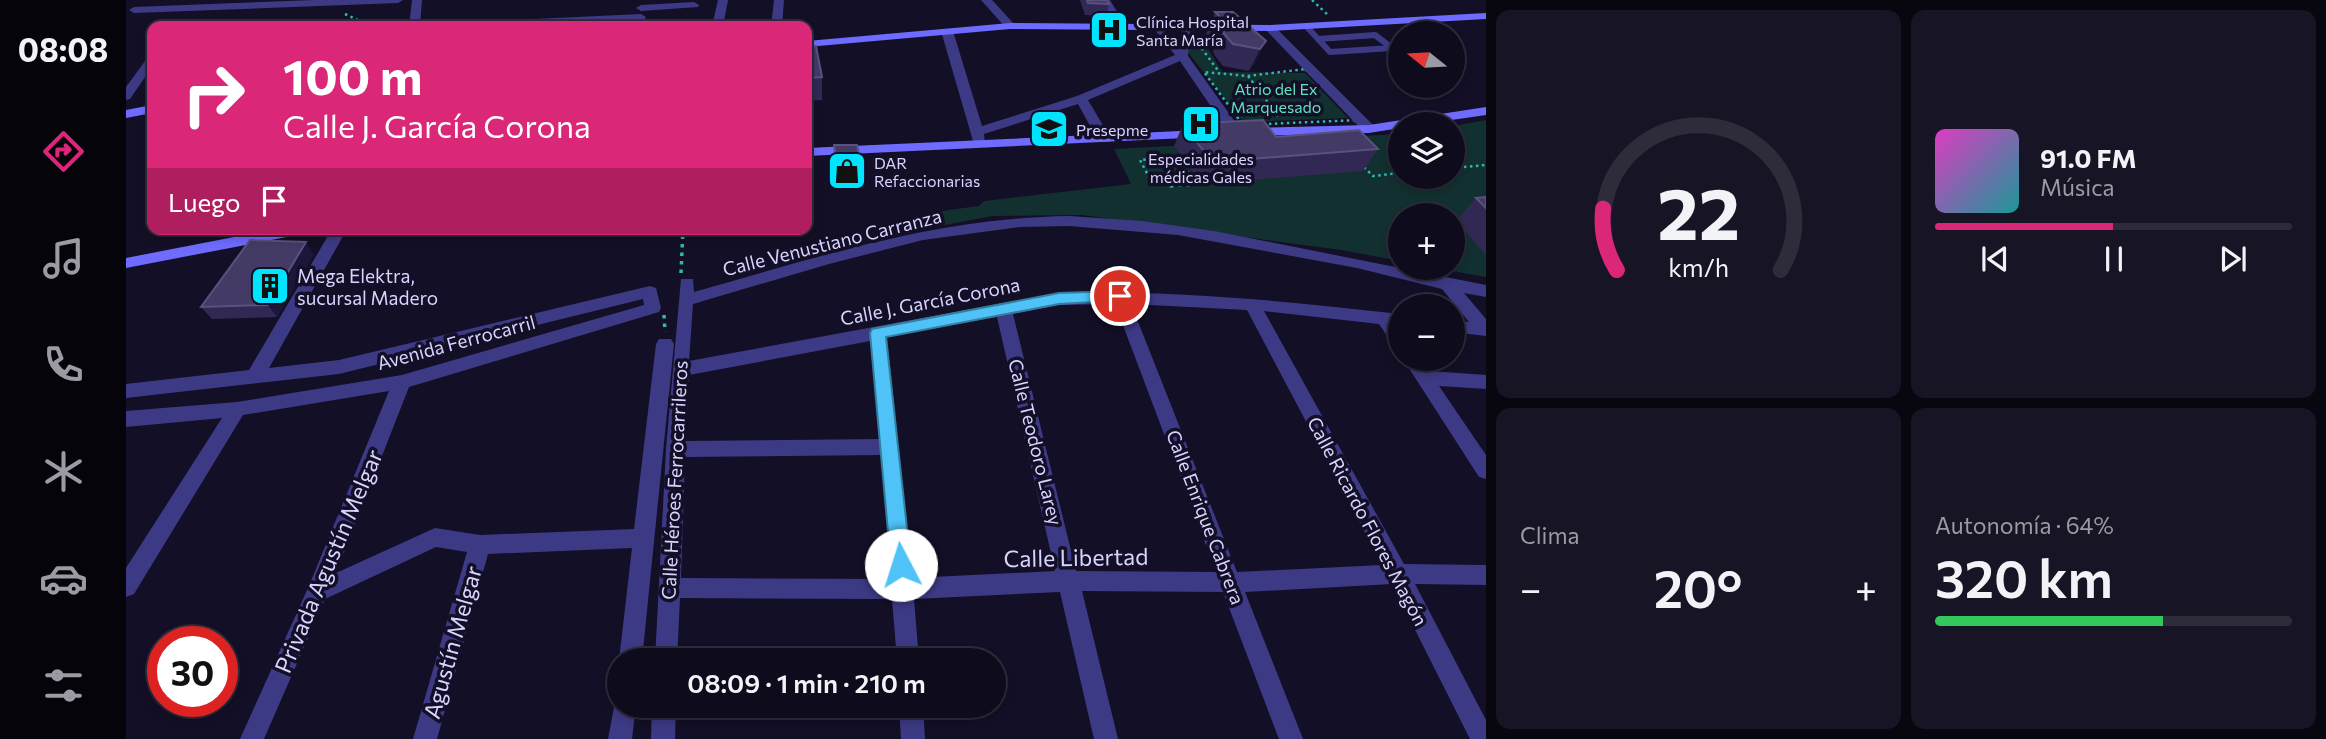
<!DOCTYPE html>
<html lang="es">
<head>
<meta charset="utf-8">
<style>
  body { margin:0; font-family:Commissioner,sans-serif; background:#171425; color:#f1f3f6; height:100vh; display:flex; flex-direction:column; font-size:26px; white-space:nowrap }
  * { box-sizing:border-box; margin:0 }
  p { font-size:23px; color:#9b9ba3 }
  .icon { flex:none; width:38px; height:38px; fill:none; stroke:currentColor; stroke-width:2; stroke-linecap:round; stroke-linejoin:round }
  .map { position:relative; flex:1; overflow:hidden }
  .panel { display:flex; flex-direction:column; gap:10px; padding:10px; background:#08060f; width:840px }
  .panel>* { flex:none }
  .hud { position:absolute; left:21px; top:21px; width:665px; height:214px; border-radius:14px; box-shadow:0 4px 10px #0003,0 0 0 2px #2e2b3b; background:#db2777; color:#fff; overflow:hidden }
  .needle { width:46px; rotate:288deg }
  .tools { position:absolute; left:1262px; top:21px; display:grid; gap:14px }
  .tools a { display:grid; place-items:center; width:77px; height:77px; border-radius:50%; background:#0e0b1c; box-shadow:0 4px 10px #0003,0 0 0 2px #2e2b3b; font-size:35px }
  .speed { position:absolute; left:21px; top:626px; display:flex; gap:14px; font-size:35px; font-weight:700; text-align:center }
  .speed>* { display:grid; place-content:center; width:91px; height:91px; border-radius:50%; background:#0e0b1c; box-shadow:0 4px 10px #0003,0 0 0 2px #2e2b3b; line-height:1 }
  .speed .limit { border:10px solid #d22; background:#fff; color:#111 }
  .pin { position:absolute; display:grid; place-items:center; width:60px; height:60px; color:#fff; margin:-30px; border:4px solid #fff; border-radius:50%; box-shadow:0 2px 7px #0007 }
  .me { position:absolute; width:77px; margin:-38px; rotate:355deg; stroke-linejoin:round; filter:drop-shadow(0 0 5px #0008) }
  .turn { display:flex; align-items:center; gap:24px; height:147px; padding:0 21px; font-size:32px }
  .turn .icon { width:91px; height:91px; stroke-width:2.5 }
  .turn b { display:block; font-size:49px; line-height:60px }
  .then { display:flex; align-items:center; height:66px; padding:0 21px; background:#0003; gap:14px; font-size:26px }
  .big { font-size:52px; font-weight:600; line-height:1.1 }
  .panel .card { flex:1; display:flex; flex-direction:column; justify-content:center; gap:10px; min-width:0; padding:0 24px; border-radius:14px; background:#171425 }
  .panel .dial { align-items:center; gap:0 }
  .dial svg { height:182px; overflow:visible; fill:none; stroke:#2e2b3b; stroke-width:7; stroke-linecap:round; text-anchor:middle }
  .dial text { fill:#f1f3f6; stroke:none }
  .song { display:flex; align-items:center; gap:21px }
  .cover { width:84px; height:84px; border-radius:10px; background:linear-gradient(135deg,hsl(310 70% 55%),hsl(180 70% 35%)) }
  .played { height:7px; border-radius:4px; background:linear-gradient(90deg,#db2777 50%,#2e2b3b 50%) }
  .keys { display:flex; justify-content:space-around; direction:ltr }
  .heat { display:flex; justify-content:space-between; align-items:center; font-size:38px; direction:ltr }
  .charge { height:10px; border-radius:5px; background:linear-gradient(90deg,#34c759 64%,#2e2b3b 0) }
  .panel .tiles { flex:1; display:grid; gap:10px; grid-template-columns:repeat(2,1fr) }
  .trip { position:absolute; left:481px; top:648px; width:399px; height:70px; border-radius:35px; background:#0e0b1c; box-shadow:0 4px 10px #0003,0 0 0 2px #2e2b3b; font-weight:600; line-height:70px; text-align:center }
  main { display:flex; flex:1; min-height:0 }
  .dock { display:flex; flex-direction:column; width:126px; justify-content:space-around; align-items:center; background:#06040b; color:#9b9ba3 }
  .dock .icon { width:49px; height:49px }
  .dock .selected { color:#db2777 }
  .dock b { font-size:32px; color:#f1f3f6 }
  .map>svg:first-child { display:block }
  .green { fill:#12302f }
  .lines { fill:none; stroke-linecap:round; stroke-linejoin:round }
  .path-far1 { stroke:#2fb8b0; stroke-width:2.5; stroke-dasharray:2.5 3.5; stroke-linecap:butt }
  .path { stroke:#2fb8b0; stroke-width:3.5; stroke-dasharray:3.5 5; stroke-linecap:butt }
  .lane { stroke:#3d3a85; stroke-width:6 }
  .street { fill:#3d3a85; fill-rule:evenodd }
  .secondary { fill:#6f6bff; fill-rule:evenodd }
  .wall { fill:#312854 }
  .shaded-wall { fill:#1d163a }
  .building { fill:#433a66; stroke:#5a527e; stroke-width:2 }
  .route { fill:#4fc3f7; stroke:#337fa1; stroke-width:2 }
  .labels { text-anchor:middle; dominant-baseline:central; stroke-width:7; stroke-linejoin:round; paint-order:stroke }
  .far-poi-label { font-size:16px; fill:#d9d4ff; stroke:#130f26; text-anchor:start }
  .far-park-label { font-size:16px; fill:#5fe0c0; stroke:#130f26 }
  .street-label { font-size:19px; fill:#d9d4ff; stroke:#130f26 }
  .poi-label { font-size:19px; fill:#d9d4ff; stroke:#130f26; text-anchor:start }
  .near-street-label { font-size:23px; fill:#d9d4ff; stroke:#130f26 }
</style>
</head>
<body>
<main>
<nav class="dock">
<b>08:08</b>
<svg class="icon selected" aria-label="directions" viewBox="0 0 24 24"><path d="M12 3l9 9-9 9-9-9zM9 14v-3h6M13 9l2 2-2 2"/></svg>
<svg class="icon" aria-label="music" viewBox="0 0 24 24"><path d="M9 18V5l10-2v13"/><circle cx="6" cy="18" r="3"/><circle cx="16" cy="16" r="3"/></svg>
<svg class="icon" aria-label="phone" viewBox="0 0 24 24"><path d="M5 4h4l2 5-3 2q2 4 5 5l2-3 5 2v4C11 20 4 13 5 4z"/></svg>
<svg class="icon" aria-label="climate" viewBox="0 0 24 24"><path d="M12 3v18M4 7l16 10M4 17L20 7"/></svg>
<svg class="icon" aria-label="car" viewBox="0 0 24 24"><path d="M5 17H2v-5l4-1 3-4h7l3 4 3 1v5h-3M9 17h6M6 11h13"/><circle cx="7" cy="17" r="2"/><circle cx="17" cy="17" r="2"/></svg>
<svg class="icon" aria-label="filters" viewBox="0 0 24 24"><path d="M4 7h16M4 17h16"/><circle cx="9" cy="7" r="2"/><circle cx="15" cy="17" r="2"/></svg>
</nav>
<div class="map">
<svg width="1360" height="739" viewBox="0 0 1360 739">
  <rect width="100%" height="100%" fill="#130f26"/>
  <path class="green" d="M1065 35H1074L1096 72 1179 73 1222 118 1117 122 1060 50Z
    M1360 120V277L1309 268H1326V215H1274V261L1215 250 956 215 866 216 763 236 755 228 822 210 853 206 858 201 1005 184 988 149 1274 134V177H1326L1327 126Z"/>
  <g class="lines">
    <path class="path-far1" d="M1186 0 1202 15
      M219 14 234 21 237 26
      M1074 38 1080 45 1074 46 1093 72
      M1179 69 1233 120 1117 125 1078 72 1122 76Z
      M1122 76 1154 119
      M1061 161 1055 162 1069 182
      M1238 167 1247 176 1274 173
      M1326 168 1360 165
      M1040 182 1034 176 1023 177 1014 160 1059 157"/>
    <path class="path" d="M1038 180 1043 186 1070 184 1068 180
      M555 273 557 229
      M538 315 539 332"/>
    <path class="lane" d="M1181 27 1192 39
      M1249 35 1266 48 1204 52 1192 39Z"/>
    <path class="street" d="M188 0H277L272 3 8 13 3 10 8 7Z
      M286 0H296L294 26H283Z
      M592 0H602L597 26H586Z
      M648 0H658L656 26H645Z
      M855 0H866L888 24V28H880Z
      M974 0H984L1001 28 999 30H991Z
      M568 2 573 5 572 7 515 11 510 8 515 5Z
      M515 14 520 17 519 19 389 26H318L324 23Z
      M175 21 179 22V26H169Z
      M1034 26 1052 44 1057 27H1065L1062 56 1117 133 1115 136H1105L1054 61 962 100 985 139 983 142H973L952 104 858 134 859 144H849L847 141 815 31 817 29 827 31 856 126 951 96 1049 55 1028 29Z
      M1140 26H1148L1248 126V132H1238L1140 30Z
      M26 56V67L4 99 0 100V87L22 57Z
      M943 216 1016 221 1088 231 1360 285V297L1338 293 1360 319V336L1326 332V320L1343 322 1316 289 1231 268 1052 235 943 226 894 227 797 240 703 264 567 304 563 361 933 293C1047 290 1160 301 1274 314V347L1268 346 1253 324 1138 311 1278 564 1360 565V585L1289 584 1360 720V739H1344L1266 584 1119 592 1177 739H1153L1097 592 956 591 992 739H968L934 592 788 599 793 660H771L766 599 554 598 551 660H529L540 449 555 279H567L568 292C695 256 810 218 943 216ZM989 304 1090 572 950 571 887 314 933 305ZM1005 304 1121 310 1256 565 1111 572ZM871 317 929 571 786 578 761 337ZM744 341 755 439 560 441 563 375ZM756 455 765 579 555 578 559 457Z
      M206 229H221L143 368 213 360 524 286 530 288 535 308 533 312 283 387 210 573 309 528 354 535 508 529 530 344 533 339H545L548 344 516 660H494V662L493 660 506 548 362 554 311 739H287L341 552 310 547 199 599 138 739H114L182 588 263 391 117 415 8 594 0 597V568L96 418 0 427V411L111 402 276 375 518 305 517 299 213 374 0 398V384L123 370Z
      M1277 359H1295L1304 371 1360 375V389L1313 386 1360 455V479L1353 477Z
      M494 695V705H510L506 739H482L490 697Z
      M526 705H550L549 739H525Z
      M773 705H797L799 739H775Z"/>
    <path class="secondary" d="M1360 13V19L1144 31 884 29 681 47V41L884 23 1144 25Z
      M26 105V113L0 118V110Z
      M1360 107V115L1298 124H1274V128L1243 133 1121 136 1114 132 1121 128 1243 125Z
      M1076 130 1081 131V137L681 156V148Z
      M149 229H183L176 234 0 268V258Z"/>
  </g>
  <path class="wall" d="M954 0H981L983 4 980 16 959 15Z
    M1089 12 1140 41 1123 71 1097 66 1089 56 1087 51 1090 45 1080 34Z
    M681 46 696 77V100L681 101Z
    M1057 124 1150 137 1252 149 1237 171 1075 184 1048 146Z
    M708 145 736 174 735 186 711 187 708 158Z
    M1360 197V255L1330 221 1350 198Z
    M188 254 151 317 86 319 75 307Z"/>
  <path class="shaded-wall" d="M1140 41 1129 63 1123 71 1134 49Z
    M180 242 188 254 151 317 142 305Z"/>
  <path class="building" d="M961 0H981L983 4 962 3Z
    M1089 12H1107L1140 41 1134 49 1107 44 1098 34 1097 28 1101 24Z
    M681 46H690L696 77 681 78Z
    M1137 120 1150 137 1233 130 1252 149 1086 162 1057 124Z
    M708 145H731L736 174 712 175Z
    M1360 197V208L1350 198Z
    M124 240 180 242 142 305 75 307Z"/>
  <path class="route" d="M994 291 1002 296 999 300 933 304 760 337 785 565 782 572 775 574 768 572 765 565 744 333 746 329 933 293Z"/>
  <defs>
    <g id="hospital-square" transform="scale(2.0125)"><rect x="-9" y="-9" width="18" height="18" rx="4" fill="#00e5ff" stroke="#130f26"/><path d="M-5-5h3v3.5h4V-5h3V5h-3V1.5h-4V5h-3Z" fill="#111"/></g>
    <g id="university-square" transform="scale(2.0125)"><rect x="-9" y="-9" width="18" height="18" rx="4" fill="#00e5ff" stroke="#130f26"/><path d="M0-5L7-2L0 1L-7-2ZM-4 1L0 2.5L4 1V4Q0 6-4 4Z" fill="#111"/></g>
    <g id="shop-square" transform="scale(2.0125)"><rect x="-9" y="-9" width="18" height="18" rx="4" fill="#00e5ff" stroke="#130f26"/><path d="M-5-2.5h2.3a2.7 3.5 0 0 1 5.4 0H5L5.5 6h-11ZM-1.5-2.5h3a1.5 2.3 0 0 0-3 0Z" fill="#111"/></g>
    <g id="building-square" transform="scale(2.0125)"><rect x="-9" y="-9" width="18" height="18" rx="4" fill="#00e5ff" stroke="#130f26"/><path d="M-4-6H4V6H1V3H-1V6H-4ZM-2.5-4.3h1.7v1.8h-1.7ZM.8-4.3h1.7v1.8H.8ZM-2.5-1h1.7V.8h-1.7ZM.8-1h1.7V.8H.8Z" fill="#111"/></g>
  </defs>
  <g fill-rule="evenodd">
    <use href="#hospital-square" x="983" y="30"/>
    <use href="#hospital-square" x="1075" y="124"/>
    <use href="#university-square" x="923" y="129"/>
    <use href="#shop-square" x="721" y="171"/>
    <use href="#building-square" x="144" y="286"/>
  </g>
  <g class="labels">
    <g class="far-poi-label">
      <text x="1010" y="21">Clínica Hospital<tspan x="1010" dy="18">Santa María</tspan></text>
      <text x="950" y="129">Presepme</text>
      <text x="1075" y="158" text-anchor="middle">Especialidades<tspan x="1075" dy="18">médicas Gales</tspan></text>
      <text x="748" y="162">DAR<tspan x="748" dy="18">Refaccionarias</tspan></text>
    </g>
    <g class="far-park-label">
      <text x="1150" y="88">Atrio del Ex<tspan x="1150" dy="18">Marquesado</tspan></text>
    </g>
    <g class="street-label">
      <text transform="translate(706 242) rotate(-14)">Calle Venustiano Carranza</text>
      <text transform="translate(804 301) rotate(-11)">Calle J. García Corona</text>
      <text transform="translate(330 342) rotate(-15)">Avenida Ferrocarril</text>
      <text transform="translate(910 442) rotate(76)">Calle Teodoro Larey</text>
      <text transform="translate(548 480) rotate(-87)">Calle Héroes Ferrocarrileros</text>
      <text transform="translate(1080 517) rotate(69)">Calle Enrique Cabrera</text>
      <text transform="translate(1242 521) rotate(62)">Calle Ricardo Flores Magón</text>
    </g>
    <g class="poi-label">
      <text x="171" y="275">Mega Elektra,<tspan x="171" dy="22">sucursal Madero</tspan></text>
    </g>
    <g class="near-street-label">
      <text transform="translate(950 557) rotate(-1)">Calle Libertad</text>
      <text transform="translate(202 561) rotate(-67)">Privada Agustín Melgar</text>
      <text transform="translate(326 642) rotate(-74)">Agustín Melgar</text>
    </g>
  </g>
</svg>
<div class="tools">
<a><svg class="needle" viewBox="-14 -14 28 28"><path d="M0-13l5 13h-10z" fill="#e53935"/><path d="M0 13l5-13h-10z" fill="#9b9ba3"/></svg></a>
<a><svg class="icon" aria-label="layers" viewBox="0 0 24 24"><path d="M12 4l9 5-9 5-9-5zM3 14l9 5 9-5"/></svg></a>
<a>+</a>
<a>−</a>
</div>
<div class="speed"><div class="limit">30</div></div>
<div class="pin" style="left:994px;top:296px;background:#d93025"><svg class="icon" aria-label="arrive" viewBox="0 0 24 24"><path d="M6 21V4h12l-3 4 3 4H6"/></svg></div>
<svg class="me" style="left:775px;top:565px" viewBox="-20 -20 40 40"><circle r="19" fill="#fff"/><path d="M0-13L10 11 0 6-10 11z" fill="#4fc3f7"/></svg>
<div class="trip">08:09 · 1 min · 210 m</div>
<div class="hud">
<div class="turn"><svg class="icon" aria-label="right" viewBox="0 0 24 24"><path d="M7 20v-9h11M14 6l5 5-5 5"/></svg><div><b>100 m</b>Calle J. García Corona</div></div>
<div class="then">Luego<svg class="icon" aria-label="arrive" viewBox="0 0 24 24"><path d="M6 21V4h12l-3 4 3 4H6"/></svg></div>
</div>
</div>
<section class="panel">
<div class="tiles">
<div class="card dial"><svg viewBox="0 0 100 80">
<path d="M14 69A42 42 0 1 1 86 69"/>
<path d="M14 69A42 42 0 0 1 8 42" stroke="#db2777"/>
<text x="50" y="56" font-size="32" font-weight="700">22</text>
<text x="50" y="72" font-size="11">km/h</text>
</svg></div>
<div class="card">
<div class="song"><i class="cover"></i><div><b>91.0 FM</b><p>Música</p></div></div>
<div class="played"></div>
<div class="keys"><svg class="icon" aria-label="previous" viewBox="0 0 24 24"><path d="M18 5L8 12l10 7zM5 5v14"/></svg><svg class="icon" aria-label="pause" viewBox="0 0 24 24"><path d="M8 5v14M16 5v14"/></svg><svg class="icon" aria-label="next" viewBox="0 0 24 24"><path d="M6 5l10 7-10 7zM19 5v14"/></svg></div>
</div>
<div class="card"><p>Clima</p>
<div class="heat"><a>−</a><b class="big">20°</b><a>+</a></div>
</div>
<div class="card"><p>Autonomía · 64%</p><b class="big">320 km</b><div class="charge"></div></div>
</div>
</section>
</main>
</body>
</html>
